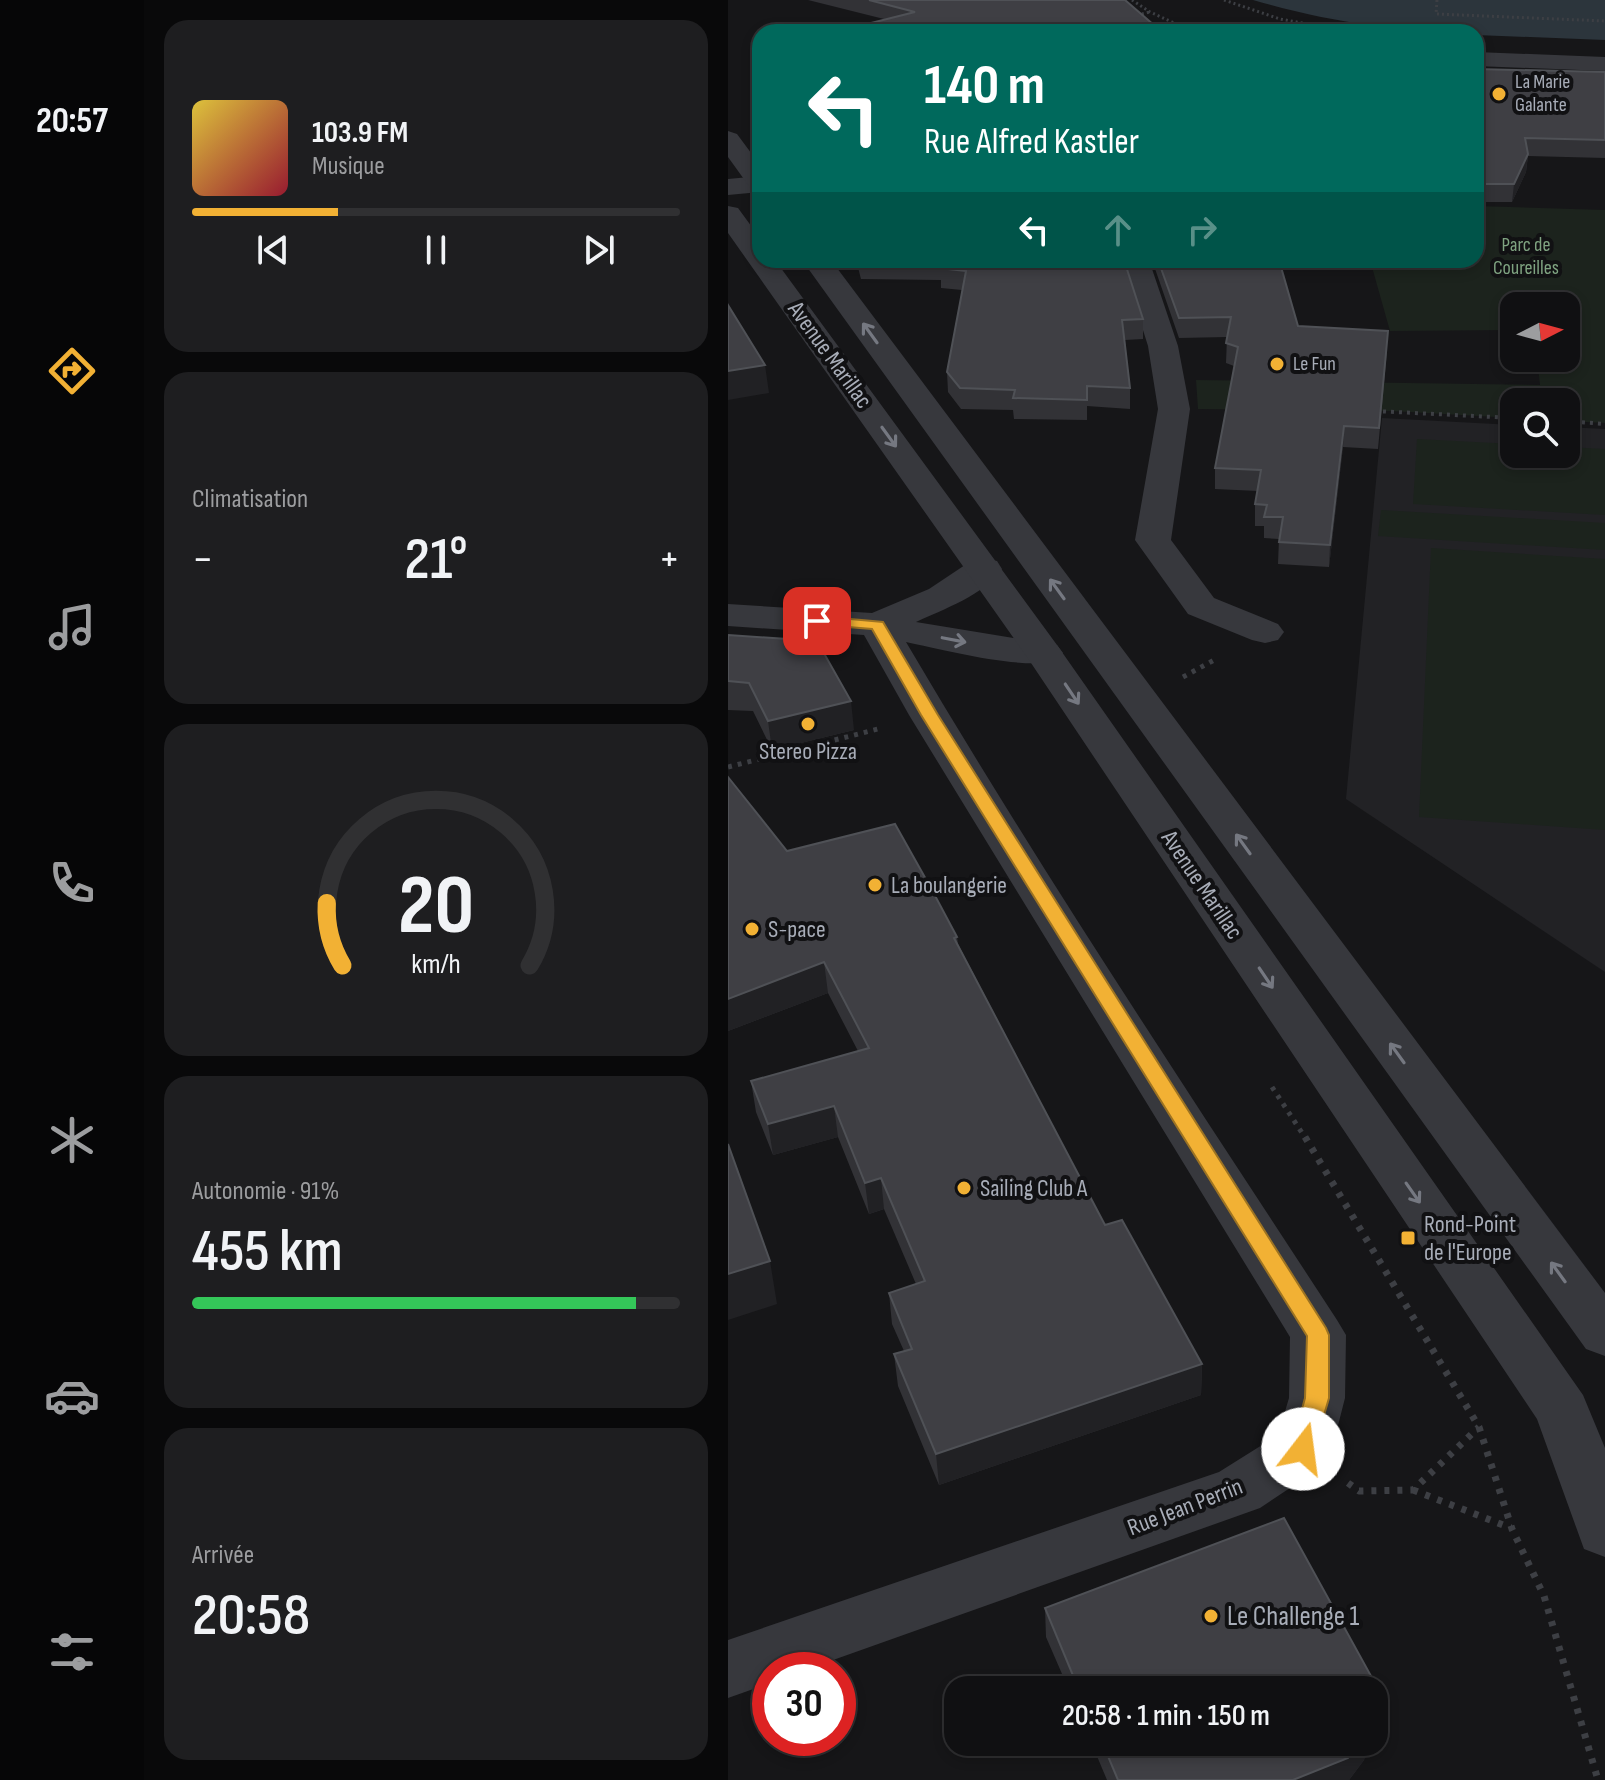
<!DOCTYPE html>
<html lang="fr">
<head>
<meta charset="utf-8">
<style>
  body { margin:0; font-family:"Sofia Sans Condensed",sans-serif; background:#1e1e20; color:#f1f3f6; height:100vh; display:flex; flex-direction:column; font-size:30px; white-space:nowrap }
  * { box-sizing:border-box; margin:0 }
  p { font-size:26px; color:#9c9d9f }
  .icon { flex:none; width:44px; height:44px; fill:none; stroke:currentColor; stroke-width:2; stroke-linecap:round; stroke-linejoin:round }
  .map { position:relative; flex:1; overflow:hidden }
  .drawer { display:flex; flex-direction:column; gap:20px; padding:20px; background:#09090a; width:584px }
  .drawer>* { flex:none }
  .guide { position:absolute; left:24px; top:24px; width:732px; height:244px; border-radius:24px; box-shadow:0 4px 12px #0003,0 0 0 2px #303032; background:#00695c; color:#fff; overflow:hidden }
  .needle { width:52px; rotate:84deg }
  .controls { position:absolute; left:772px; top:292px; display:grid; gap:16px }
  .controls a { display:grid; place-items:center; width:80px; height:80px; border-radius:16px; background:#101012; box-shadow:0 4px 12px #0003,0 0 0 2px #303032; font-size:40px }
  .speed { position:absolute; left:24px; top:1652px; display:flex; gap:16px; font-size:40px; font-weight:700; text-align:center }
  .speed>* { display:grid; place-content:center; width:104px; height:104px; border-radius:50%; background:#101012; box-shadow:0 4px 12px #0003,0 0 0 2px #303032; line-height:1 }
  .speed .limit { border:12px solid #d22; background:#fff; color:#111 }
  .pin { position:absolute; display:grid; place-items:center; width:68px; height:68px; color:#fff; margin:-34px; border-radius:16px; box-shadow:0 4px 12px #0006 }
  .me { position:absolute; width:88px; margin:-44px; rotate:15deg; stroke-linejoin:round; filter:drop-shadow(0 0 6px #0008) }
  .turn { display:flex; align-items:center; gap:28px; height:168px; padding:0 40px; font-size:36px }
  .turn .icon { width:104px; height:104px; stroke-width:2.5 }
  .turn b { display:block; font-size:56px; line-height:68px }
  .lanes { display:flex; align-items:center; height:76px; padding:0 40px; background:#0003; justify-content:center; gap:40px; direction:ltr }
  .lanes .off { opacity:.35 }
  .big { font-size:60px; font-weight:600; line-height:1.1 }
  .drawer .tile { flex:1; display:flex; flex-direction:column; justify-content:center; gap:12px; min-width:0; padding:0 28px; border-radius:24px; background:#1e1e20 }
  .drawer .dial { align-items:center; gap:0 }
  .dial svg { height:208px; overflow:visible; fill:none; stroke:#303032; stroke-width:7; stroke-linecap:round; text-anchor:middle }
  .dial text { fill:#f1f3f6; stroke:none }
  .song { display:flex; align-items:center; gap:24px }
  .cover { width:96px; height:96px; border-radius:12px; background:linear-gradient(135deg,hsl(50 70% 55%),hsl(350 70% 35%)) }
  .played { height:8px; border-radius:4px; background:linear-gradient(90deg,#f2b134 30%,#303032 30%) }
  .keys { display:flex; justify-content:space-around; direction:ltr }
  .heat { display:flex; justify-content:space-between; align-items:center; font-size:44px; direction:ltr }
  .charge { height:12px; border-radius:6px; background:linear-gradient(90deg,#34c759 91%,#303032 0) }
  .trip { position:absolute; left:216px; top:1676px; width:444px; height:80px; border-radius:24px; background:#101012; box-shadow:0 4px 12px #0003,0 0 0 2px #303032; font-weight:600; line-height:80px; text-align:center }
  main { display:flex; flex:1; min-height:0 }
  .tabs { display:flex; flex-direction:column; width:144px; justify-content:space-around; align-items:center; background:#060607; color:#9c9d9f }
  .tabs .icon { width:56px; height:56px }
  .tabs .current { color:#f2b134 }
  .tabs b { font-size:36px; color:#f1f3f6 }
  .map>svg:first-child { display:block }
  .built { fill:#222225 }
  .green { fill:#1c231d }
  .water { fill:#2c353c }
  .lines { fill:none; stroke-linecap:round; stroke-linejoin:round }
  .path-far3 { stroke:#3d3f44; stroke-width:3; stroke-dasharray:2 3; stroke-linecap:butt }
  .path-far2 { stroke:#3d3f44; stroke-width:4; stroke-dasharray:3 5; stroke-linecap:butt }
  .path-far1 { stroke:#3d3f44; stroke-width:5; stroke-dasharray:4 6; stroke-linecap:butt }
  .path { stroke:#3d3f44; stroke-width:7; stroke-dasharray:5 8; stroke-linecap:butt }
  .minor { fill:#37383d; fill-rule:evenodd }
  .tertiary { fill:#37383d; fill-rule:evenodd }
  .wall { fill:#323236 }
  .shaded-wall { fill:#212124 }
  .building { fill:#3f3f44; stroke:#4f5156; stroke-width:2 }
  .oneway { stroke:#757881 }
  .route { fill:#f2b134; stroke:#9d7322; stroke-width:2 }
  .poi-dot { fill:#f2b134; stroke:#111113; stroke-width:3 }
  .labels { text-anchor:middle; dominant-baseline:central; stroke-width:8; stroke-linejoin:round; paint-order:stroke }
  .far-poi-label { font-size:20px; fill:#a8adb8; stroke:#111113; text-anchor:start }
  .far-park-label { font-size:20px; fill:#7fa381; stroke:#111113 }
  .street-label { font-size:24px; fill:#a8adb8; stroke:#111113 }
  .poi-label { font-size:24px; fill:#a8adb8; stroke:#111113; text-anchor:start }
  .near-poi-label { font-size:28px; fill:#a8adb8; stroke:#111113; text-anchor:start }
</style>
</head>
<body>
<main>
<nav class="tabs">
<b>20:57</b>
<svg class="icon current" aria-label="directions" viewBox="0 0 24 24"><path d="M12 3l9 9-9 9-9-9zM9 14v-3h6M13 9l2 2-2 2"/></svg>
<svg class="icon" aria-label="music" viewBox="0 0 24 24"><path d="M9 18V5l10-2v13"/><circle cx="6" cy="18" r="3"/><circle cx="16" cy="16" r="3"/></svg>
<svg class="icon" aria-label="phone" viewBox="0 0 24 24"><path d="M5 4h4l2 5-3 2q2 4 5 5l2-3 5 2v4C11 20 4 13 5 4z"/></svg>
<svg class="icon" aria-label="climate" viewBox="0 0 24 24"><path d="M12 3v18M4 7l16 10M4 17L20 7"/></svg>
<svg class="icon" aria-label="car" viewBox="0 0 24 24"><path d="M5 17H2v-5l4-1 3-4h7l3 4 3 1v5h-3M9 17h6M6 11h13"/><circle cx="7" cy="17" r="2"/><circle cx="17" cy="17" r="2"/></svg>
<svg class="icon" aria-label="filters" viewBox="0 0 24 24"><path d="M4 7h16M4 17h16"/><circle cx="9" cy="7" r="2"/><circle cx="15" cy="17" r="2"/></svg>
</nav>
<section class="drawer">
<div class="tile">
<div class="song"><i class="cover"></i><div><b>103.9 FM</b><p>Musique</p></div></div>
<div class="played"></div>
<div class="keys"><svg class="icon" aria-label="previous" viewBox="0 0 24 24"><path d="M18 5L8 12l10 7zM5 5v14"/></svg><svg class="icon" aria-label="pause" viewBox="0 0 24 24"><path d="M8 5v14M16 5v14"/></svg><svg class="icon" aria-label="next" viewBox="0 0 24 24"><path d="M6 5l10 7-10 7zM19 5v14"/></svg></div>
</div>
<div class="tile"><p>Climatisation</p>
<div class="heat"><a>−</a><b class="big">21°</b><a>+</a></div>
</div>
<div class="tile dial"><svg viewBox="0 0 100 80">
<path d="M14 69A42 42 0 1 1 86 69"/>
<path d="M14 69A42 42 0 0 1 8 45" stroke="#f2b134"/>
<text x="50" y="56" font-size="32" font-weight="700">20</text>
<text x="50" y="72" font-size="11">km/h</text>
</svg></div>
<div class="tile"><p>Autonomie · 91%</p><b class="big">455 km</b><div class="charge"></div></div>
<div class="tile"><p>Arrivée</p><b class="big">20:58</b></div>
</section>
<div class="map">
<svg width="877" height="1780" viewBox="0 0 877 1780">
  <rect width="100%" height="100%" fill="#161618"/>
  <path class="built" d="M654 418 786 425V454H838V427L877 429V972L618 799Z"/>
  <path class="green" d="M748 206 877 210V423L838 421V402H786V418L663 411 470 409 468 380 812 385 809 358H838V306H786V330L662 331 642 260H748Z
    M689 439 786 444V454H838V447L877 449V515L685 504Z
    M653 510 877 523V550L650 536Z
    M703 548 877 559V830L691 817Z"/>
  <path class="water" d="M525 0H877V40L748 35V32C667 32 602 22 525 0Z"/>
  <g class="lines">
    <path class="path-far3" d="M404 0 422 12 466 32
      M496 0 552 19 624 32
      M709 0 708 14 877 21
      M409 15 422 12"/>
    <path class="path-far2" d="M647 411 786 418
      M838 421 877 424"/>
    <path class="path-far1" d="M455 677 488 659
      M0 767 154 728
      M544 1087 578 1139"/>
    <path class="path" d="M577 1137 751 1427 784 1529 816 1596 870 1780
      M620 1483 631 1491 685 1490 751 1427
      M685 1490 783 1528"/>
    <path class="minor" d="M748 52 877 57V71L748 66Z
      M32 176V192L0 195V179Z
      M393 260H421L450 346 462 409 443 540 486 598 550 624 556 632 550 640 537 643 524 640 460 614 407 540 430 409 420 346Z
      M256 558 269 561 274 569C256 595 216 609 188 622L329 645 335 653 329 661C292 670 217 650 178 642 314 873 463 1096 609 1320L618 1335 617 1398 604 1449 595 1466 532 1508 77 1670H42V1683L0 1698V1640L491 1472 550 1435 561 1398 562 1337 181 715 136 635 0 626V604L144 613 201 589 243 561Z"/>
    <path class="tertiary" d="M0 131 9 134 32 165V191L23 189 0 157Z
      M0 206 10 208 32 238V260H47L329 645 855 1395 877 1448V1557L856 1549 809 1419 299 657 0 233Z
      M74 260H103L877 1293V1356L858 1349Z"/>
  </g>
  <path class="wall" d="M80 0H397L156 19Z
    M748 69 877 72V158L800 156 798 172 784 202H748Z
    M128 260H396L415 319V339L397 340 402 388V409L359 406V420L286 419 285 410 233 409 220 392 219 372 234 290 213 288V280L133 279Z
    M424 260H551L570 326 659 351 650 449 615 447 601 567 550 564 551 539 536 538V526H527V504L530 491 487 489V468L506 366 498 363 499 337 451 338Z
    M0 635 126 730 44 750 25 711 0 710Z
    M0 777 59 851 229 937 230 944 377 1225 474 1364 473 1395 211 1485 170 1386 166 1354 176 1351 164 1324 161 1293 188 1284 156 1209 141 1214 110 1137 45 1155 28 1112 23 1081 130 1051 100 993 0 1031Z
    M317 1608 645 1690H341L318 1637Z
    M363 1742H641L636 1760 621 1780H379Z"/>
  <path class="shaded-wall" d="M800 154 798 172 784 202 786 184Z
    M37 365 41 393 0 400V371Z
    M616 426 615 447 601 567 602 545Z
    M123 701 126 730 44 750 40 721Z
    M96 962 100 993 0 1031V999Z
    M106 1106 110 1137 45 1155 40 1124Z
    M153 1178 156 1209 141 1214 137 1183Z
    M42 1261 49 1304 0 1320V1274Z
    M474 1364 473 1395 211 1485 208 1454Z
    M631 1742H641L636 1760 621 1780H565Z"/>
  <path class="building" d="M141 0H397L434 32H111V31L187 12Z
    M748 69 877 72V140L797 138 800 154 786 184H748Z
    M175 260H396L415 319 394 320 402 388 359 386V400L285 398 287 390 232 388 219 372 238 271 212 268 213 261Z
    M430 260H551L570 326 660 331 651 428 616 426 602 545 551 542 555 517H536L539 505 527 504 533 470 487 468 510 347 498 343 503 317 451 318Z
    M0 305 37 365 0 371Z
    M0 635 89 641 123 701 40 721 21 683 0 681Z
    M0 777 59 851 167 824 204 890 229 937 226 938 377 1225 394 1220 474 1364 208 1454 166 1354 184 1349 161 1293 197 1281 153 1178 137 1183 106 1106 40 1124 23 1081 141 1048 96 962 0 999Z
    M0 1144 42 1261 0 1274Z
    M556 1518 643 1676 645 1690H351L317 1608Z
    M374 1742H631L620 1758 565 1780H390Z"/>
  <defs><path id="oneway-shaft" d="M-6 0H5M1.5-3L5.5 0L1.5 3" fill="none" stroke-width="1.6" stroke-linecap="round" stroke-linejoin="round" transform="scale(2)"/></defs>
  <g class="oneway">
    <use href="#oneway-shaft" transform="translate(142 333) rotate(-126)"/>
    <use href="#oneway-shaft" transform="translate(161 437) rotate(54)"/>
    <use href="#oneway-shaft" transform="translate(329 589) rotate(-126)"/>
    <use href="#oneway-shaft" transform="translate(226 640) rotate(11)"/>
    <use href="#oneway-shaft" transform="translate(344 694) rotate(56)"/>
    <use href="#oneway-shaft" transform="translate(515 844) rotate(-126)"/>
    <use href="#oneway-shaft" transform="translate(538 978) rotate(56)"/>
    <use href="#oneway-shaft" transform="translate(669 1053) rotate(-126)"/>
    <use href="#oneway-shaft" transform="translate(685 1193) rotate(55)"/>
    <use href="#oneway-shaft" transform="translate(830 1272) rotate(-126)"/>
  </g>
  <path class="route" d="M89 616 155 622 210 715 598 1328 601 1335V1398L584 1456 575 1459 567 1456 563 1449 577 1398 579 1336 193 715 144 629 83 624V618Z"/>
  <g class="poi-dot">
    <circle cx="771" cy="94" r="8"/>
    <circle cx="549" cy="364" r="8"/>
    <circle cx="80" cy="724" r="8"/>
    <circle cx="147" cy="885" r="8"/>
    <circle cx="24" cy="929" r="8"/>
    <circle cx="236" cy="1188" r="8"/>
    <rect x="672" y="1230" width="16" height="16" rx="4"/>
    <circle cx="483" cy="1616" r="8"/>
  </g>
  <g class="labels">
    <g class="far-poi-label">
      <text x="787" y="82">La Marie<tspan x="787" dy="23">Galante</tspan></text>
      <text x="565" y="364">Le Fun</text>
    </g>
    <g class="far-park-label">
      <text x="798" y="245">Parc de<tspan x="798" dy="23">Coureilles</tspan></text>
    </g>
    <g class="street-label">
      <text transform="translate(102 355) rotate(54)">Avenue Marillac</text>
      <text transform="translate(474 885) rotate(56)">Avenue Marillac</text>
      <text transform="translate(457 1507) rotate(-21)">Rue Jean Perrin</text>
    </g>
    <g class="poi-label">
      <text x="80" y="751" text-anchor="middle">Stereo Pizza</text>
      <text x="163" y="885">La boulangerie</text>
      <text x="40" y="929">S-pace</text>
      <text x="252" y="1188">Sailing Club A</text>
      <text x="696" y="1224">Rond-Point<tspan x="696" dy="28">de l'Europe</tspan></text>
    </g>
    <g class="near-poi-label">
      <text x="499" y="1616">Le Challenge 1</text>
    </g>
  </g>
</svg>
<div class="controls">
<a><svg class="needle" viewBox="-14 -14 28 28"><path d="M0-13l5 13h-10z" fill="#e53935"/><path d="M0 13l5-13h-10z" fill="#9c9d9f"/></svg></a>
<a><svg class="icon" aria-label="search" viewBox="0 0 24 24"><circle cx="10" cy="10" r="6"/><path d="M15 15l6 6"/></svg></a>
</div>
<div class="speed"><div class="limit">30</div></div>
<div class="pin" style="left:89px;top:621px;background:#d93025"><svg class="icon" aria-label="arrive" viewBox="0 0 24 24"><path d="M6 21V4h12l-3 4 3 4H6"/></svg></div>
<svg class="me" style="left:575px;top:1449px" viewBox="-20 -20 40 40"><circle r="19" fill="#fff"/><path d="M0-13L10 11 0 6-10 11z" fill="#f2b134"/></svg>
<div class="trip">20:58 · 1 min · 150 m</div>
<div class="guide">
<div class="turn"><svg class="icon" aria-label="left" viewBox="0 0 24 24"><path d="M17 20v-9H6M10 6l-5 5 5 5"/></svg><div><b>140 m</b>Rue Alfred Kastler</div></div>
<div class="lanes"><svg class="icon" aria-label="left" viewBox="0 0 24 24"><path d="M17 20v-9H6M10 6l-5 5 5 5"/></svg><svg class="icon off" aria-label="ahead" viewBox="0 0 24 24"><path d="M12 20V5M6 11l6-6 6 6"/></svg><svg class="icon off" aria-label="right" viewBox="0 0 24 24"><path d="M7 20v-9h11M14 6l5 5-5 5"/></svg></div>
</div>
</div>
</main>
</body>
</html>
